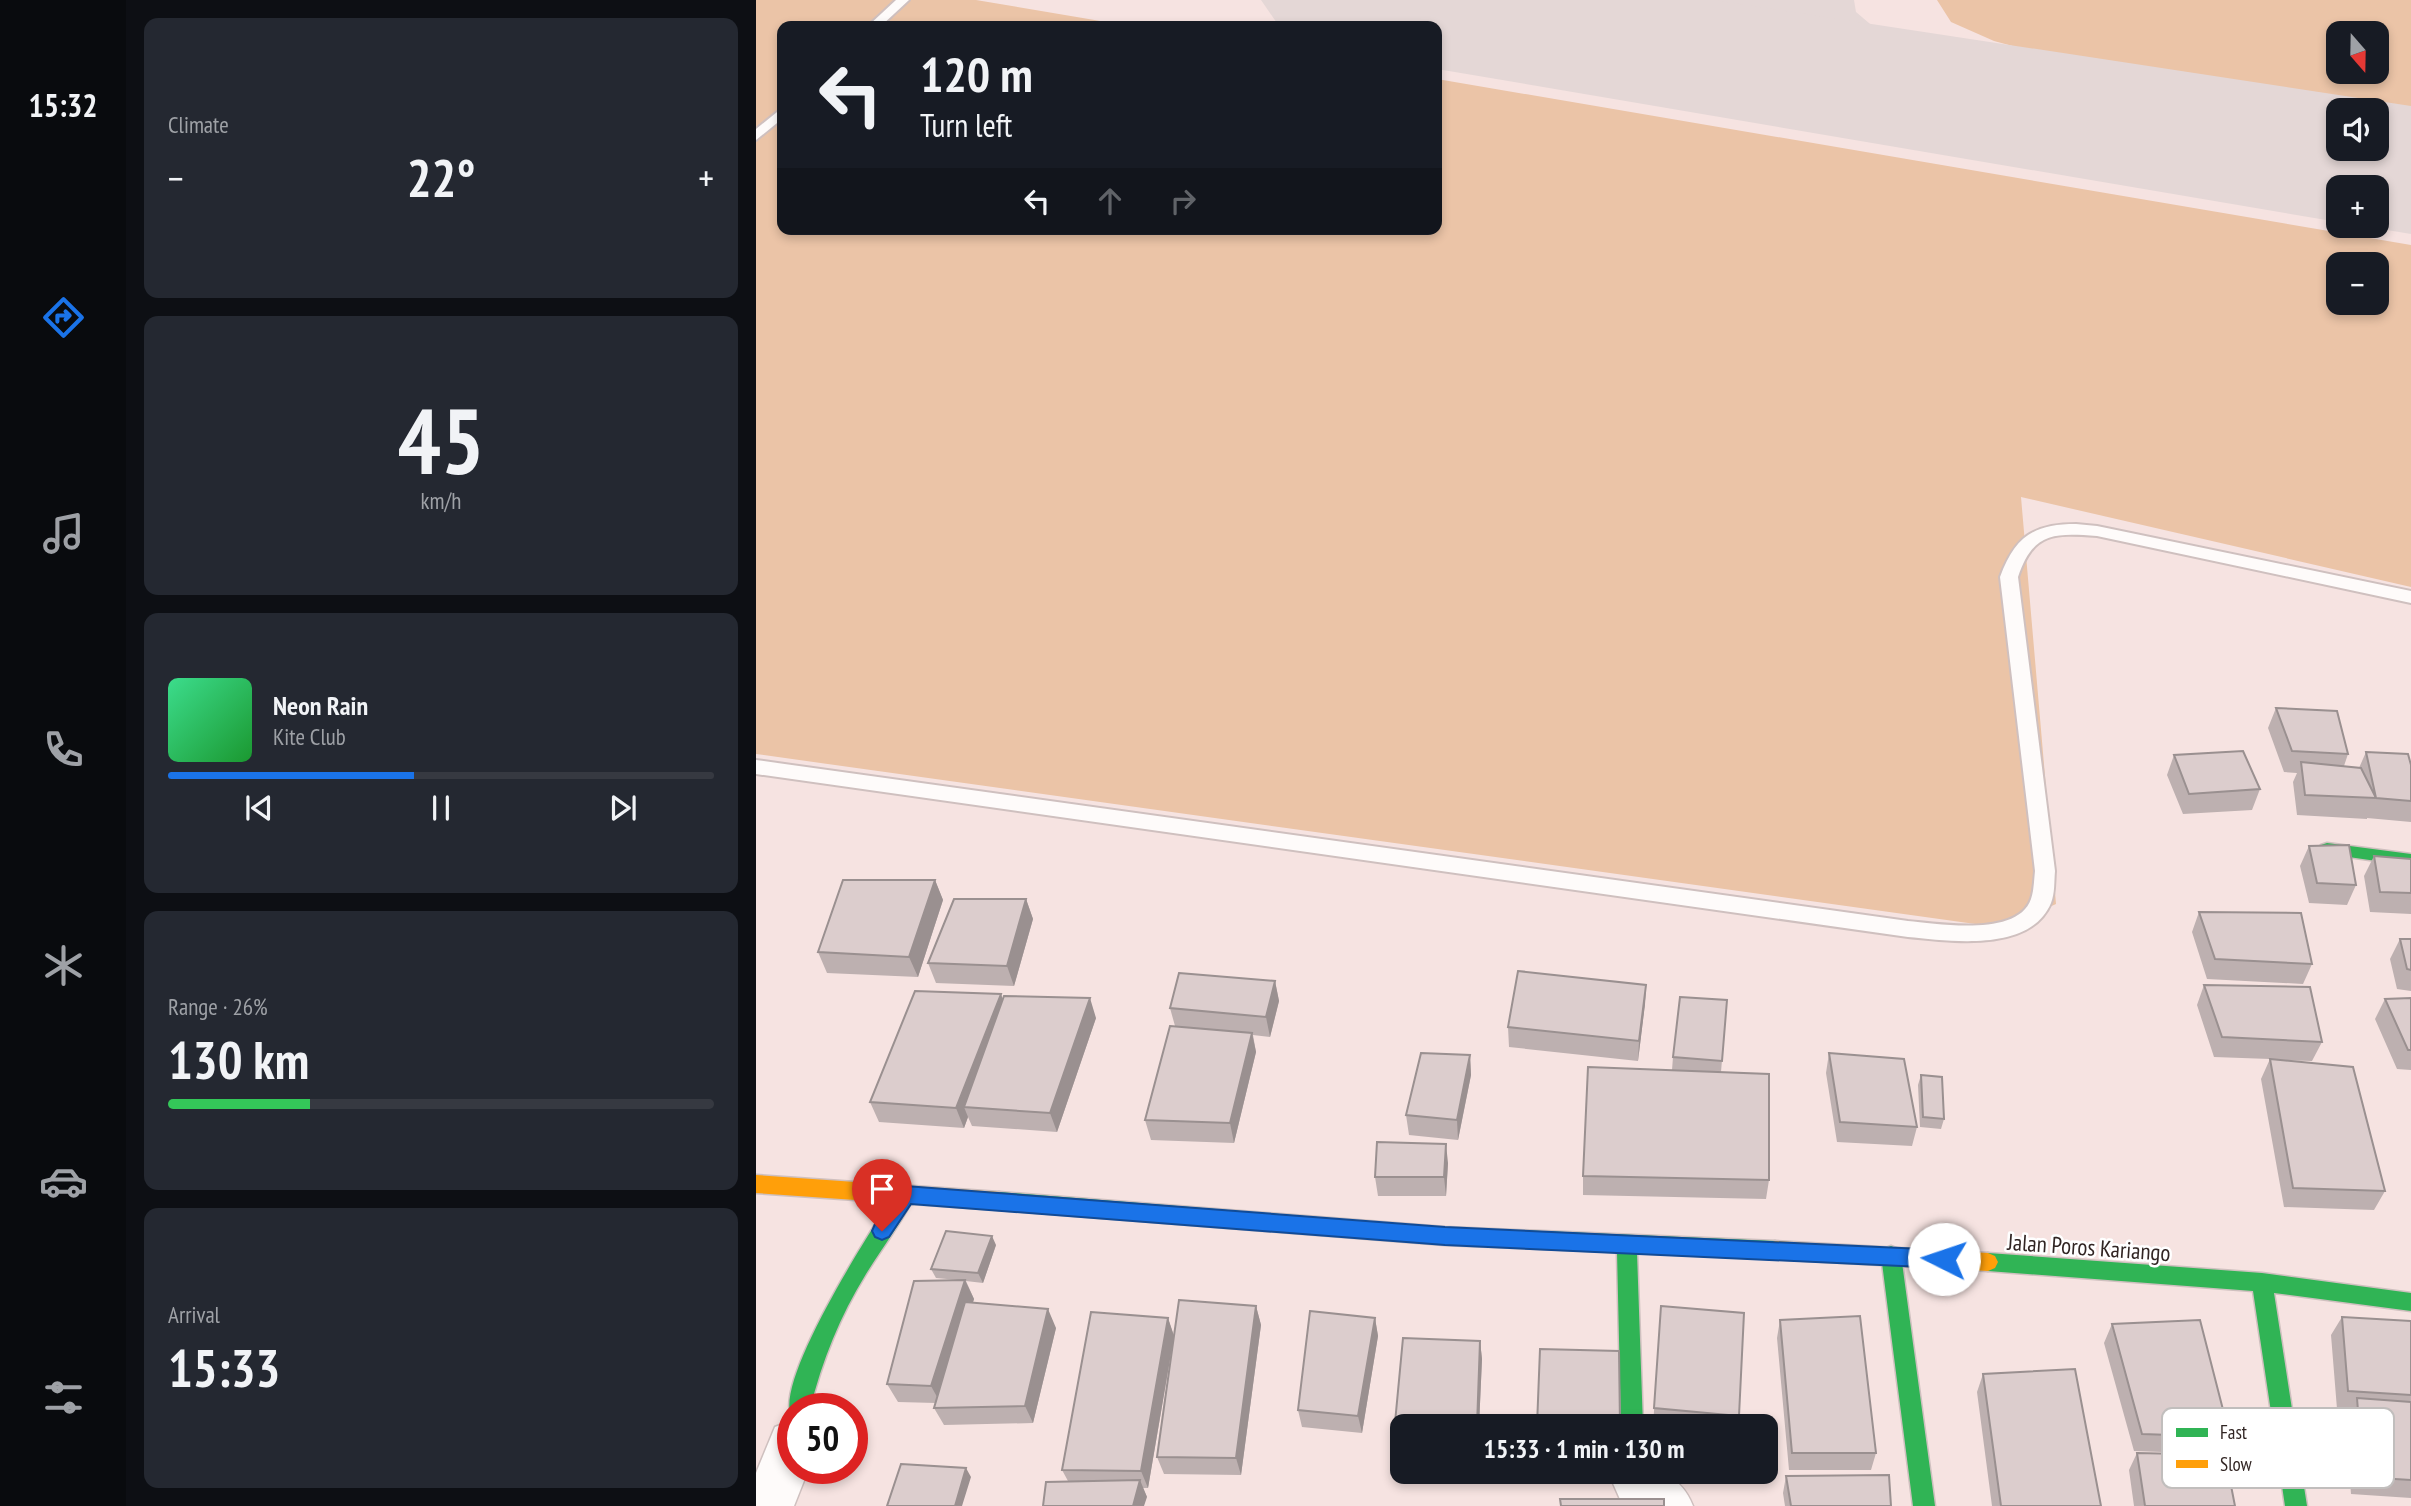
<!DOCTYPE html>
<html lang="en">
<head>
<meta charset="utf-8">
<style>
  body { margin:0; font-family:"PT Sans Narrow",sans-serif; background:#242831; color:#f1f3f6; height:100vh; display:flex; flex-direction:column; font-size:26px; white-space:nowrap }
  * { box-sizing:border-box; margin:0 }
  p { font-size:23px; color:#9ea1a6 }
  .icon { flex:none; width:38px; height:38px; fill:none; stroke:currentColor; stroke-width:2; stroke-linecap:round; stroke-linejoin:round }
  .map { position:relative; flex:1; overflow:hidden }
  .sheet { display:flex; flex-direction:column; gap:18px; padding:18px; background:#0d0f14; width:630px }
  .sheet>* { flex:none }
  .top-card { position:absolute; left:21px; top:21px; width:665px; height:214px; border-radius:14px; box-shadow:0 4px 10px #0003; background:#171b24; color:#f1f3f6; overflow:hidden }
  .needle { width:46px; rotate:160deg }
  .buttons { position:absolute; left:1570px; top:21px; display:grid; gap:14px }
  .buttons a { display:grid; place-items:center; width:63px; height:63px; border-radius:14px; background:#171b24; box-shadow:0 4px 10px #0003; font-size:35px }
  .speed { position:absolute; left:21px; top:1393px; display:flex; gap:14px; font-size:35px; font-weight:700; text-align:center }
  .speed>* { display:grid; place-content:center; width:91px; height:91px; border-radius:50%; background:#171b24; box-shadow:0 4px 10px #0003; line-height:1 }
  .speed .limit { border:10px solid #d22; background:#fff; color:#111 }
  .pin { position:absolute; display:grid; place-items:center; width:60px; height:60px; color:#fff; margin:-72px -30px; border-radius:50% 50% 50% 0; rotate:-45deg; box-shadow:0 0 7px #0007 }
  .pin .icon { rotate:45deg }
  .me { position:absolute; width:77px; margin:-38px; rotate:274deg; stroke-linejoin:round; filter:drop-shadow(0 0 5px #0008) }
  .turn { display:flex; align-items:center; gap:24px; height:147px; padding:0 28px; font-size:32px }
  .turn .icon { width:91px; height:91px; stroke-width:2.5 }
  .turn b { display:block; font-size:49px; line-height:60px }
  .lanes { display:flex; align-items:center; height:66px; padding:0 28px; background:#0003; justify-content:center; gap:35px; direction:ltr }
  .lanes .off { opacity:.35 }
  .big { font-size:52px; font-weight:700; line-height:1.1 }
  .sheet .card { flex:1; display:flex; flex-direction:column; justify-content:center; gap:10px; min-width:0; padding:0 24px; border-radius:14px; background:#242831 }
  .sheet .dial { align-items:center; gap:0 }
  .dial b { font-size:91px; line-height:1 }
  .song { display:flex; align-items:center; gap:21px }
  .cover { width:84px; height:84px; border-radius:10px; background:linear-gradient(135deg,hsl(150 70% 55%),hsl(130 70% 35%)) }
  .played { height:7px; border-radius:4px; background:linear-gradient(90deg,#1a73e8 45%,#363941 45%) }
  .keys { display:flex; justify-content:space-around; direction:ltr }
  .heat { display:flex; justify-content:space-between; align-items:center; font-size:38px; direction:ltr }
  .charge { height:10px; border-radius:5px; background:linear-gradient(90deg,#34c759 26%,#363941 0) }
  .trip { position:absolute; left:634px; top:1414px; width:388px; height:70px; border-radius:14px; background:#171b24; box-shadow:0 4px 10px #0003; font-weight:700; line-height:70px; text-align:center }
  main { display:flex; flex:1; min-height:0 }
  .tab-bar { display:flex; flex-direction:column; width:126px; justify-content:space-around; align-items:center; background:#090b0e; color:#9ea1a6 }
  .tab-bar .icon { width:49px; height:49px }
  .tab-bar .active { color:#1a73e8 }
  .tab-bar b { font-size:32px; color:#f1f3f6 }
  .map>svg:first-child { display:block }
  .green { fill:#ebc4a7; fill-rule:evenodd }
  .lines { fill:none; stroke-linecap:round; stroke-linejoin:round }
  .taxiway { fill:#e4d7d6; fill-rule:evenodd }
  .runway { fill:#e4d7d6; fill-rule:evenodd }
  .lane-casing { stroke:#cfc0bf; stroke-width:4 }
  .street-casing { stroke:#cfc0bf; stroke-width:3 }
  .fast-casing { stroke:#cfc0bf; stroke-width:3 }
  .slow-casing { stroke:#cfc0bf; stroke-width:3 }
  .lane { fill:#fefbfa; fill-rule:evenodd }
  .street { fill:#fefbfa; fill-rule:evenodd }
  .fast { fill:#30b455; fill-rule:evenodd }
  .slow { fill:#ff9f0a; fill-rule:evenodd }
  .wall { fill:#bdb0b0 }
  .shaded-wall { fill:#9a9090 }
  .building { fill:#dccdcd; stroke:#9a9090; stroke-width:2 }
  .route { fill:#1a73e8; stroke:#114b97; stroke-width:2 }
  .labels { text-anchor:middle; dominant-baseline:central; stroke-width:5; stroke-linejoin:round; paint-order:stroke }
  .near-street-label { font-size:23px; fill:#312523; stroke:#fff }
  .key { fill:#fff; stroke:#c1bebd; stroke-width:2 }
  .key-label { font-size:19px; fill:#312523 }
</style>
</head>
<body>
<main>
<nav class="tab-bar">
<b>15:32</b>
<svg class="icon active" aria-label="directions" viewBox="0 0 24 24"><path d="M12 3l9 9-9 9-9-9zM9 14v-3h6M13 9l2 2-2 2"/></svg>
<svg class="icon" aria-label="music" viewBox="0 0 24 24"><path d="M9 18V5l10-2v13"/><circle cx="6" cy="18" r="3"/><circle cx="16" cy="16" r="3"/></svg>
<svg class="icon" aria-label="phone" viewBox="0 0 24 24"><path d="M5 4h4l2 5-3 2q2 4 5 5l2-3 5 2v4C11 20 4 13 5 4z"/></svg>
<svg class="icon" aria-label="climate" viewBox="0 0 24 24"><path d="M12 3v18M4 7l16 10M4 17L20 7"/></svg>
<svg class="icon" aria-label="car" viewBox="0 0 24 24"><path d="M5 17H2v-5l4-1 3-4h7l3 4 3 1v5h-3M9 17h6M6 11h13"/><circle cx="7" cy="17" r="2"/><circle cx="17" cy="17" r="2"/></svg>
<svg class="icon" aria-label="filters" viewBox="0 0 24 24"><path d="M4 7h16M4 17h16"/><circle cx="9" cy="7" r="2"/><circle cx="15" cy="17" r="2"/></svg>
</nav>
<section class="sheet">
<div class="card"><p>Climate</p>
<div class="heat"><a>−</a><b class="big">22°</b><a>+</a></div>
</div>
<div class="card dial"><b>45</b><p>km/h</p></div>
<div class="card">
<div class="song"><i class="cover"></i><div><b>Neon Rain</b><p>Kite Club</p></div></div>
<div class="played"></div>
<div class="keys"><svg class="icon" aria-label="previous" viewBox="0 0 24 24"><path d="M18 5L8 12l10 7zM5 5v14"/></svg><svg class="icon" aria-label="pause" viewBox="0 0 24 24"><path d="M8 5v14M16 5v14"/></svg><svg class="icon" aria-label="next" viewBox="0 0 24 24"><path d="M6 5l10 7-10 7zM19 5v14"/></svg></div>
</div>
<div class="card"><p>Range · 26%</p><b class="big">130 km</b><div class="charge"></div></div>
<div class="card"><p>Arrival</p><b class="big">15:33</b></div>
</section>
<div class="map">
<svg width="1655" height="1506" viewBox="0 0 1655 1506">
  <rect width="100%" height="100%" fill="#f6e3e1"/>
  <path class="green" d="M0 0H220L374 26H26V229H681V79L1655 245V587L1265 497 1300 904 1248 928 0 754ZM1582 264H1620V303H1582Z
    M1181 0H1655V112L1301 58 1238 41 1195 22ZM1582 33H1620V72H1582Z"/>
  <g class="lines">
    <path class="taxiway" d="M732 0 843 6 932 0H1098L1100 12 1140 46 1224 79 1236 96 1224 113 1196 120 1117 95 1084 80 1036 35 1027 21C930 55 807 63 707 38L696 22 707 6Z"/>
    <path class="runway" d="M505 0H958L1655 106V234L1607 226H1620V187H1582V222L681 69V26H523ZM1582 110H1620V149H1582Z"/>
    <g class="lane-casing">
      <path id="lane" d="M140 0H153L125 26H112Z
        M26 108V119L0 140V129Z
        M1320 524 1341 526 1655 591V603L1341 536C1298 533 1277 532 1262 577L1299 871C1298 882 1299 893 1295 903 1274 953 1195 941 1152 937L0 774V760L1152 921C1183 924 1262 937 1275 899 1278 890 1278 880 1279 871L1244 577C1259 537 1277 524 1320 524Z"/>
    </g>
    <g class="street-casing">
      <path id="street" d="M37 1420V1468H53L38 1506H0V1473L19 1427Z
        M852 1472C890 1470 921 1466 937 1506H867Z"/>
    </g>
    <g class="fast-casing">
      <path id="fast" d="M1571 843 1655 854V866L1565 853 1563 849 1565 845Z
        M149 1186 156 1189 159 1195C146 1222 126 1248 110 1274 84 1316 66 1361 54 1409H37L35 1416C19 1378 118 1225 142 1189Z
        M243 1192 689 1227 1019 1241 1026 1244 1029 1250 1026 1256 1019 1259 881 1253 887 1426H865L861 1252 689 1245 243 1210 236 1207 233 1201 236 1195Z
        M1135 1246 1142 1249 1145 1255 1179 1506H1157L1125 1255 1128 1249Z
        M1232 1253 1506 1273 1655 1293V1311L1518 1293 1551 1506H1529L1497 1291 1232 1271 1225 1268 1222 1262 1225 1256Z"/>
    </g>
    <g class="slow-casing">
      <path id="slow" d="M0 1175 243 1192 250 1195 253 1201 250 1207 243 1210 0 1193Z
        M1019 1241 1232 1253 1239 1256 1242 1262 1239 1268 1232 1271 1019 1259 1012 1256 1009 1250 1012 1244Z"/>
    </g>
    <use href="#lane" class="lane"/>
    <use href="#street" class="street"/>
    <use href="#fast" class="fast"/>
    <use href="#slow" class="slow"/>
  </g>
  <path class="wall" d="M1520 708 1592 754 1588 766 1603 768 1610 752 1655 765V822L1611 818V819L1541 815 1537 782 1541 773 1528 772 1512 728Z
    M1418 755 1504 789 1496 810 1427 814 1411 775Z
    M1553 846 1600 885 1591 905 1553 903 1544 866Z
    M1618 856 1655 859V914L1614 912 1608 876Z
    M179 880 187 900 162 977 71 973 62 952Z
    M270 899 277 919 258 986 180 983 172 963Z
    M1443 912 1556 964 1547 984 1451 979 1436 932Z
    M1644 939H1655V991L1641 989 1634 959Z
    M519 981 523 1001 514 1037 497 1035 500 1052 478 1143 395 1140 389 1120 419 1026 414 1008Z
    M890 985 889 1004 882 1061 753 1047 752 1027Z
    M1448 985 1566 1042 1556 1061 1521 1060 1629 1191 1618 1210 1528 1207 1505 1079 1514 1059 1458 1057 1441 1005Z
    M1655 998V1070L1641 1069 1619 1019 1629 999Z
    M247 999 340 1018 301 1132 216 1126 212 1117 208 1128 123 1122 114 1102Z
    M971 1000 965 1072 1013 1180 1010 1199 827 1195V1176L916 1070 917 1057Z
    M1073 1053 1161 1127 1156 1146 1081 1142 1070 1073Z
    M714 1055 715 1075 702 1140 653 1135 650 1115Z
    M1165 1075 1188 1119 1185 1129 1164 1127 1162 1085Z
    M692 1163 690 1196H622L619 1177Z
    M240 1245 227 1283 210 1281 218 1299 217 1302 300 1328 277 1423 188 1425 178 1408 180 1403 142 1402 131 1384 202 1280 180 1278 175 1269Z
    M500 1306 505 1325 485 1475 408 1474 401 1457Z
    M905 1306 983 1416 982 1426H897Z
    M1586 1317 1655 1321V1498L1595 1494 1589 1416 1594 1409H1581L1575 1335Z
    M412 1318 418 1336 392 1488H387L391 1497 312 1481 306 1470Z
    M619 1318 622 1336 606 1433 546 1427 542 1410Z
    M1024 1320 1120 1453 1115 1470H1033L1021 1338Z
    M1356 1324 1474 1437 1464 1454 1378 1451 1348 1343Z
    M647 1338 724 1341 726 1359 723 1426H646V1461H640L637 1444Z
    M1227 1374 1345 1506H1236L1221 1392Z
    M1381 1453 1479 1506H1378L1373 1470Z
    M781 1472H839L781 1473Z
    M1030 1476 1135 1506H1029L1027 1493Z"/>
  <path class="shaded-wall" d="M179 880 187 900 162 977 153 957Z
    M270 899 277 919 258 986 251 966Z
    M519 981 523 1001 514 1037 510 1017Z
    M890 985 889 1004 882 1061 883 1041Z
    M245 994 252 1014 208 1107 212 1117 208 1128 200 1108Z
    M334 998 340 1018 301 1132 294 1113Z
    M496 1033 500 1052 478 1143 474 1123Z
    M714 1055 715 1075 702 1140 701 1120Z
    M690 1144 692 1163 690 1196 688 1177Z
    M236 1236 240 1245 227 1283 222 1273Z
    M209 1280 218 1299 185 1404 175 1386Z
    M500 1306 505 1325 485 1475 480 1458Z
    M292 1309 300 1328 277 1423 269 1406Z
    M412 1318 418 1336 392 1488 385 1471Z
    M619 1318 622 1336 606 1433 602 1416Z
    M724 1341 726 1359 723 1426H721Z
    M210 1468 215 1477 206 1506H199Z
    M384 1480 391 1497 388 1506H377Z"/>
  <path class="building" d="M1520 708 1581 711 1592 754 1536 751Z
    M1487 751 1504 789 1433 794 1418 755Z
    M1610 752 1652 754 1655 765V801L1620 798Z
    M1545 762 1605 768 1620 798 1549 795Z
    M1593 845 1600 885 1561 883 1553 846Z
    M1618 856 1655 859V893L1624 892Z
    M87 880H179L153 957 62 952Z
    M198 899H270L251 966 172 963Z
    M1443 912 1545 913 1556 964 1459 959Z
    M1644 939H1655V970L1651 969Z
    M762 971 890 985 883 1041 752 1027Z
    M423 973 519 981 510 1017 414 1008Z
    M1448 985 1554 987 1566 1042 1466 1037Z
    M159 991 245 994 200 1108 114 1102Z
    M248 996 334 998 294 1113 208 1107Z
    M924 997 971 1000 966 1061 917 1057Z
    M1655 998V1050H1652L1629 999Z
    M414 1026 496 1033 474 1123 389 1120Z
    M665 1053 714 1055 701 1120 650 1115Z
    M1073 1053 1148 1059 1161 1127 1084 1122Z
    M1514 1059 1597 1067 1629 1191 1537 1188Z
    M832 1067 1013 1074V1180L827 1176Z
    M1165 1075 1186 1077 1188 1119 1167 1117Z
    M621 1142 690 1144 688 1177H619Z
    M190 1231 236 1236 222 1273 175 1269Z
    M209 1280 175 1386 131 1384 158 1281Z
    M423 1300 500 1306 480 1458 401 1457Z
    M209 1302 292 1309 269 1406 178 1408Z
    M905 1306 988 1313 983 1416 898 1408Z
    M554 1311 619 1318 602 1416 542 1410Z
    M335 1312 412 1318 385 1471 306 1470Z
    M1104 1316 1120 1453H1036L1024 1320Z
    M1586 1317 1655 1321V1395L1592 1391Z
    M1444 1320 1474 1437 1386 1434 1356 1324Z
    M647 1338 724 1341 721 1426H646V1444H637Z
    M784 1349 863 1351 864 1426H781Z
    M1319 1369 1345 1506H1245L1227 1374Z
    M1601 1398 1655 1402V1480L1607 1477Z
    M1381 1453 1469 1455 1479 1506H1389Z
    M145 1464 210 1468 199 1506H131Z
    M1133 1475 1135 1506H1035L1030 1476Z
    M384 1480 377 1506H287L290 1482Z
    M804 1499H908V1506H805Z"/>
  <path class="route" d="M149 1186 689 1227 1188 1250 1195 1252 1198 1259 1195 1265 1188 1268 689 1245 155 1204 133 1237 126 1240 119 1237 116 1231 119 1224 142 1189Z"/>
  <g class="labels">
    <g class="near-street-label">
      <text transform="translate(1333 1247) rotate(4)">Jalan Poros Kariango</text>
    </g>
  </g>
  <rect x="1406" y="1408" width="232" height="80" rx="10" class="key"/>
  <rect x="1420" y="1428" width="32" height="9" fill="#30b455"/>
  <rect x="1420" y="1460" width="32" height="8" fill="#ff9f0a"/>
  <g class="key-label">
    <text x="1464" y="1439">Fast</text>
    <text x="1464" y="1471">Slow</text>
  </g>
</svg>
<div class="buttons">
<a><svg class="needle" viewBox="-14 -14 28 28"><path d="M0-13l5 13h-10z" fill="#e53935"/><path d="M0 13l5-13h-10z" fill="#9ea1a6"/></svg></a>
<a><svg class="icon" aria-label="sound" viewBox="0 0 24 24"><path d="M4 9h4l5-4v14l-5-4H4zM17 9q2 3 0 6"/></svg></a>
<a>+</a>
<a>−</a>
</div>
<div class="speed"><div class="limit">50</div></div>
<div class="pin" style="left:126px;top:1231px;background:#d93025"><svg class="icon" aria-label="arrive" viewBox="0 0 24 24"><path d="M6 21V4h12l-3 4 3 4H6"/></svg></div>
<svg class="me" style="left:1188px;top:1259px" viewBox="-20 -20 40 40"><circle r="19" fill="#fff"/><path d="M0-13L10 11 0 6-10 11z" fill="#1a73e8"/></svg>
<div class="trip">15:33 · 1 min · 130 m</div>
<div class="top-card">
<div class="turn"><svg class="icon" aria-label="left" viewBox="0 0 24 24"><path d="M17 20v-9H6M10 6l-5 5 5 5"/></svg><div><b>120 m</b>Turn left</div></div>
<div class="lanes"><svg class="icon" aria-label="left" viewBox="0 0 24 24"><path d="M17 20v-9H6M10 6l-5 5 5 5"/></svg><svg class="icon off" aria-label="ahead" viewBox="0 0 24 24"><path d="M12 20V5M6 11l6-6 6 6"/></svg><svg class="icon off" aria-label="right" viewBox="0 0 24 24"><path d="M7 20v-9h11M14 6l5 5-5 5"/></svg></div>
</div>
</div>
</main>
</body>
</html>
